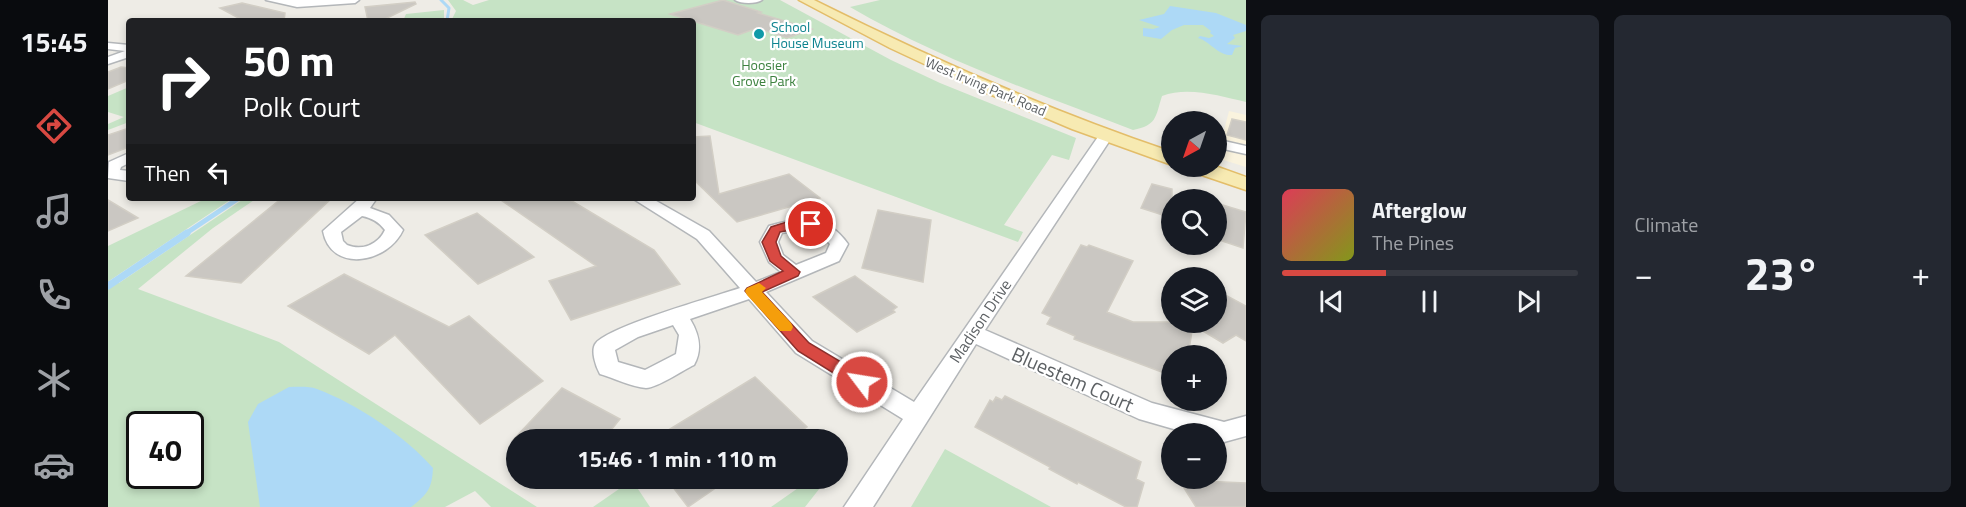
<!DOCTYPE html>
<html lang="en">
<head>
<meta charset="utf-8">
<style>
  body { margin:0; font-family:"Titillium Web",sans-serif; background:#242831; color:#f1f3f6; height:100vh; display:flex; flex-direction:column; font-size:22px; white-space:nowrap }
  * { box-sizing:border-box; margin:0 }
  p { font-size:20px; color:#9ea1a6 }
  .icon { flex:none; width:33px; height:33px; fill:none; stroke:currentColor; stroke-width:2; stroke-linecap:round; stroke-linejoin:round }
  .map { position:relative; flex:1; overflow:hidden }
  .side { display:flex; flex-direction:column; gap:15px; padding:15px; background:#0d0f14; width:720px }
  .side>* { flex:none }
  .banner { position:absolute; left:18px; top:18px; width:570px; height:183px; border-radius:6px; box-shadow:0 3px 9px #0003; background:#202124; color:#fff; overflow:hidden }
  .needle { width:39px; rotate:220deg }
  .buttons { position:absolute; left:1053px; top:111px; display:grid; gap:12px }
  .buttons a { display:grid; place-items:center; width:66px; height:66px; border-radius:50%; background:#171b24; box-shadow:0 3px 9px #0003; font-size:30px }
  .speed { position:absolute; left:18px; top:411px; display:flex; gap:12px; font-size:30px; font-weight:700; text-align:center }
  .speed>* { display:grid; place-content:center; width:78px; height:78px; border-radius:50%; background:#171b24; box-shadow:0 3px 9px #0003; line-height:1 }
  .speed .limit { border:3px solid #111; border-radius:9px; background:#fff; color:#111 }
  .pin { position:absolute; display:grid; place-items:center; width:51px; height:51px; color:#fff; margin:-26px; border:3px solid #fff; border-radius:50%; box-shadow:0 2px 6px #0007 }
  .me { position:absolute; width:66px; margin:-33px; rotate:301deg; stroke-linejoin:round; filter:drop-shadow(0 0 4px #0008) }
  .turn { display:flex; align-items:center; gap:21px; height:126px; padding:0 18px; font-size:27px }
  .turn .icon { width:78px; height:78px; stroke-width:2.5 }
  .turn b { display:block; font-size:42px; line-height:51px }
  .then { display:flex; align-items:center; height:57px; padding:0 18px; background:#0003; gap:12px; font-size:22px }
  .big { font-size:45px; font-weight:700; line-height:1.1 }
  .side .tile { flex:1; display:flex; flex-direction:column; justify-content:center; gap:9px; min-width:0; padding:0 21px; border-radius:9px; background:#242831 }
  .song { display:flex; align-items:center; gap:18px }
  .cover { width:72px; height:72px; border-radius:9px; background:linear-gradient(135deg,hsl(350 70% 55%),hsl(70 70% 35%)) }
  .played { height:6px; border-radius:3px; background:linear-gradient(90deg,#d84942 35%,#363941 35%) }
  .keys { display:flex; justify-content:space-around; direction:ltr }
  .heat { display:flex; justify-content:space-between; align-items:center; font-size:33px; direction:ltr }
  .side .tiles { flex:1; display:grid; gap:15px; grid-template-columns:repeat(2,1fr) }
  .trip { position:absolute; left:398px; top:429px; width:342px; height:60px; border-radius:30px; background:#171b24; box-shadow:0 3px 9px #0003; font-weight:700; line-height:60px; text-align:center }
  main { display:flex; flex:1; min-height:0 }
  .menu { display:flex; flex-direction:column; width:108px; justify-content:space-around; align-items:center; background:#090b0e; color:#9ea1a6 }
  .menu .icon { width:42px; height:42px }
  .menu .selected { color:#d84942 }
  .menu b { font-size:27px; color:#f1f3f6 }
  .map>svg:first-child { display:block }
  .commercial { fill:#faf3de }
  .green { fill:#c6e3c5; fill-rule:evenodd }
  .water { fill:#add9f6 }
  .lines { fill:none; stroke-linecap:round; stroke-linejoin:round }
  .stream-far2 { stroke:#add9f6; stroke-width:3 }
  .stream-far1 { stroke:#add9f6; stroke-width:5 }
  .stream { stroke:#add9f6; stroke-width:7 }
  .building { fill:#cac7c2; stroke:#d2cec5; stroke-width:1.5 }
  .minor-casing { stroke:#b3b6b9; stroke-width:3 }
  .major-casing { stroke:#e3bd69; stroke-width:3 }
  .minor { fill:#fff; fill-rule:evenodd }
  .major { fill:#f7eab2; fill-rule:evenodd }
  .route { fill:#d84942; stroke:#8c2f2b; stroke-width:1.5 }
  .slow { fill:#f59e0b }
  .culture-dot { fill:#0f9aa8; stroke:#fff; stroke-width:2 }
  .labels { text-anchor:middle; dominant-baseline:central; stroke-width:4.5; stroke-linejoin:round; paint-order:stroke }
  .far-culture-label { font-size:14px; fill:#0d838f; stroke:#fff; text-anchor:start }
  .far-park-label { font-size:14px; fill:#3e8240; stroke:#fff }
  .far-street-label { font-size:14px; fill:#5d6164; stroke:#fff }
  .street-label { font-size:16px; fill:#5d6164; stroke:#fff }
  .near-street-label { font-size:20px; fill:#5d6164; stroke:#fff }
</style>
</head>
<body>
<main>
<nav class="menu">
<b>15:45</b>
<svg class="icon selected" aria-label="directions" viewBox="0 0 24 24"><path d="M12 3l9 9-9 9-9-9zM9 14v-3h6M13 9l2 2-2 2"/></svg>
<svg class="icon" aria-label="music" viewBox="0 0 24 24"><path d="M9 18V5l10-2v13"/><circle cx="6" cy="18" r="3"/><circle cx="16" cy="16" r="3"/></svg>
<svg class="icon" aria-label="phone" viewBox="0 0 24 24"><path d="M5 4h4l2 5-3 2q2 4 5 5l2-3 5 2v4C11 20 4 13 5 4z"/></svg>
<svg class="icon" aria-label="climate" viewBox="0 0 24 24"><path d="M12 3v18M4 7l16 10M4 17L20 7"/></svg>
<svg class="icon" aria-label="car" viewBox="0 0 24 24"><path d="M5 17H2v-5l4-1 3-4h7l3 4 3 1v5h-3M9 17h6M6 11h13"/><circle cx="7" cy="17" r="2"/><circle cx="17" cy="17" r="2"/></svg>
</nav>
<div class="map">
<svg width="1138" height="507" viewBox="0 0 1138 507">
  <rect width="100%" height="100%" fill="#eeece6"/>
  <path class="commercial" d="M1121 111 1138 115V167L1109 158Z"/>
  <path class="green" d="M340 0H355L365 5 381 0H672L783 60 832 83 968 138 961 160 944 155 896 225 915 232 910 242 585 122V21H343L348 11Z
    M772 0H1138V102C1112 96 1080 86 1054 96 1047 118 1049 125 1025 130 929 93 831 59 742 7Z
    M336 10V21H295L298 14Z
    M21 87V122L0 130V124L16 117 0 112V96Z
    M99 198H125L1 281 11 283 137 198H149L105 228 30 289 171 342 429 507H383L367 491 337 507H0V246ZM32 424H82V476H32Z
    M837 449 943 507H803Z
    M703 479H719L697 507H663Z
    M524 480 542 507H485Z"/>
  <path class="water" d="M1062 6 1108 13 1138 25V31L1125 35 1127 38 1119 44 1135 46 1127 48 1124 55C1110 56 1102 41 1090 38L1092 36 1101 38 1106 36 1102 33 1103 31 1095 25H1076L1064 30 1053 39 1035 36V28L1045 29 1052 27 1031 20 1056 14Z
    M181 387C190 387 201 386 209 389 249 404 297 436 325 468 324 488 320 494 303 507H152L140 422 150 404Z"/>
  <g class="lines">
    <path class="stream-far2" d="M333 0 341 8 339 21"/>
    <path class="stream-far1" d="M77 234 131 198"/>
    <path class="stream" d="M0 286 79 233"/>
  </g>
  <path class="building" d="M615 0 653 12 650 13 704 29 679 38 649 28 630 35 562 14Z
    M307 2 308 4 273 21H260L257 7Z
    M134 3 177 13 176 21H136L112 8Z
    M13 67 21 68V80L0 89V72Z
    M1124 119 1138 122V140L1119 135Z
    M21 128V147L0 155V135Z
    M602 136 611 194 681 174 712 198 629 222 585 179V137Z
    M1044 184 1064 189V218L1033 208Z
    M174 198H224L133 283 78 276Z
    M390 198H459L546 250 572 284 463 320 441 281 488 266Z
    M0 200 30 218 0 231Z
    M1108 203 1138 212 1135 248 1108 239Z
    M770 210 823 220 815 282 754 268Z
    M369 213 426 257 370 284 317 235Z
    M973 245 979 247 981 245 1025 261 999 312 1025 322H1108V290L1138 306V341L1128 335 1115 343 1085 325 1080 356H1064V376L966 339 967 336 939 324 943 317 934 313Z
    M236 274 341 327 361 316 435 381 372 424 287 335 261 354 180 306Z
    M747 276 789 307 785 310 787 312 749 332 705 297Z
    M647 377 699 427 680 440H544Z
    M454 388 512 419 495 440H405Z
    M897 396 1033 462 1028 479 1036 483 1029 507H1018L970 482 969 484 941 469 942 467 867 427 882 400 885 402 888 397 894 400Z
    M558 478H622L580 507Z
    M1071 480 1138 483V507H1088Z"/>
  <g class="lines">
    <g class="minor-casing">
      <path id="minor" d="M158 0H251L247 3 189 7Z
        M627 0H654C648 4 633 4 627 0Z
        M0 43 21 45V57L0 64V57L17 51 0 49Z
        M997 133 1004 137 877 330 1044 403 1116 422 1138 416V436L1116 442 1108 440V434H1083L1031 419 868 344 765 507H736L795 419 688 353 641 299 582 319C591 334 595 349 586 365 575 370 549 388 538 388 524 387 506 378 492 374 488 367 482 350 488 343 502 326 605 297 632 288L589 239 524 198H543L601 231 648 282 673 272 661 262 652 242 661 226C693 217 718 213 740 244L731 261 658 292 704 341 806 402 992 134ZM695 229 712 234 722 244 718 253 688 265 675 255 670 242 674 233ZM565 325 571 335 568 354 537 370 510 362 507 350 530 337Z
        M1116 141 1138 146V154L1111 148 1109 145Z
        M21 153V163L13 167 12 170 21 171V181L0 178 1 162Z
        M252 198H269L262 208 281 215 295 230C280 263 223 274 215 231ZM254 216C264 218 271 222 277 230 270 245 254 251 239 245L235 241 233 232Z"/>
    </g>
    <g class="major-casing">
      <path id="major" d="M691 0H706C822 58 940 110 1064 152V165L964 129 872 90 782 48Z
        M1076 166H1107L1138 177V190L1079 170Z"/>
    </g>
    <use href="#minor" class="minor"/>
    <use href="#major" class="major"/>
  </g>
  <path class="route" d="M682 221H703L709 224C701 231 684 229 672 232L668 242 673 256 692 272 690 276 654 292 701 343 760 378 763 382 760 387 754 389 748 387 690 351 637 291 639 288 675 271 662 261 654 242 663 227Z"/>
  <path class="slow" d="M651 283 658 288 654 292 683 323 685 327 683 331H672L639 295 637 291 639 288Z"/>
  <circle class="culture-dot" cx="651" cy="34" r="6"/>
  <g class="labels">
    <g class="far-culture-label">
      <text x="663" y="26">School<tspan x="663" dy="16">House Museum</tspan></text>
    </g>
    <g class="far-park-label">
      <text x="656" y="64">Hoosier<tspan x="656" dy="16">Grove Park</tspan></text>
    </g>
    <g class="far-street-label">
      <text transform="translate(878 86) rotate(23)">West Irving Park Road</text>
    </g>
    <g class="street-label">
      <text transform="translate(872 321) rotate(-56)">Madison Drive</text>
    </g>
    <g class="near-street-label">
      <text transform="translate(965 379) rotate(24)">Bluestem Court</text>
    </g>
  </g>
</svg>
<div class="buttons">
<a><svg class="needle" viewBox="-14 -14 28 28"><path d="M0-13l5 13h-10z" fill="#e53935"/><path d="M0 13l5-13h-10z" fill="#9ea1a6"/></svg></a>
<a><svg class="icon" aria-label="search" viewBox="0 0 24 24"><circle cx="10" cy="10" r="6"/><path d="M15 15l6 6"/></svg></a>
<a><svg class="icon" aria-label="layers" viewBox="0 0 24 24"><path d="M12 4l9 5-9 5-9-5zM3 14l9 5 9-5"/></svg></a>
<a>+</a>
<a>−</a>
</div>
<div class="speed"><div class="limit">40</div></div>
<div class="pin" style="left:703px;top:224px;background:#d93025"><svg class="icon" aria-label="arrive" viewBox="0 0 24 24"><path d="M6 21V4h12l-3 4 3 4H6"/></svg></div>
<svg class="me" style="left:754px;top:382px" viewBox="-20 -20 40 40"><circle r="17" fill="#d84942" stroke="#fff" stroke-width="3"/><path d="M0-11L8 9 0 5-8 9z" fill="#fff"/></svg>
<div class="trip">15:46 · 1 min · 110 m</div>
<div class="banner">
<div class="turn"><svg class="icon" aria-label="right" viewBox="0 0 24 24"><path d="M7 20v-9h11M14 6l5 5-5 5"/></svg><div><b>50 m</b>Polk Court</div></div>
<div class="then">Then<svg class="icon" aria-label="left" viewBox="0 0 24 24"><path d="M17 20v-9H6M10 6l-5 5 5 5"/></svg></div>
</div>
</div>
<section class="side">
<div class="tiles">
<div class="tile">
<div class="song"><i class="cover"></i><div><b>Afterglow</b><p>The Pines</p></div></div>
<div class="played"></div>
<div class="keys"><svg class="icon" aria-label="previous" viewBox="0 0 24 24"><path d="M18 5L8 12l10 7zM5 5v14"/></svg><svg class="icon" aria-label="pause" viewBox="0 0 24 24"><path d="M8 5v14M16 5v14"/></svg><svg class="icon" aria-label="next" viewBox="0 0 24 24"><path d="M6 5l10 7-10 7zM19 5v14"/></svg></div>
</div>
<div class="tile"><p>Climate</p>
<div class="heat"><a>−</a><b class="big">23°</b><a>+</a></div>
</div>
</div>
</section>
</main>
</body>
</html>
